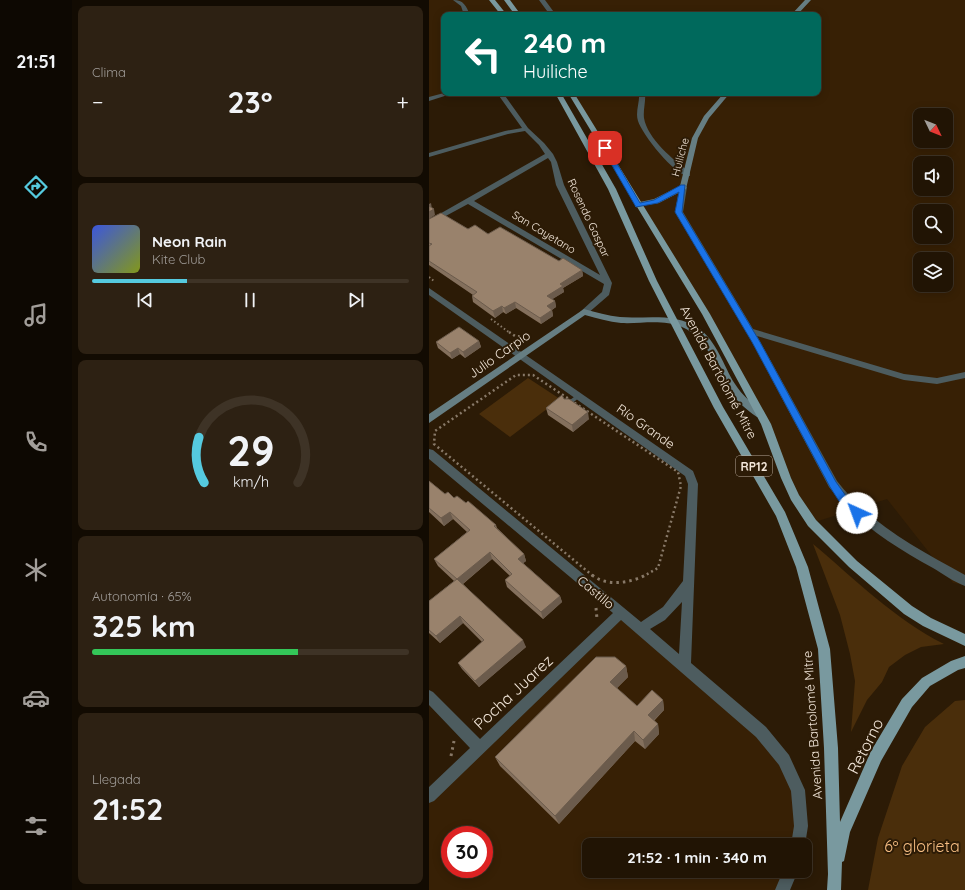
<!DOCTYPE html>
<html lang="es">
<head>
<meta charset="utf-8">
<style>
  body { margin:0; font-family:Quicksand,sans-serif; background:#2d2113; color:#f1f3f6; height:100vh; display:flex; flex-direction:column; font-size:15px; white-space:nowrap }
  * { box-sizing:border-box; margin:0 }
  p { font-size:13px; color:#a29e9a }
  .icon { flex:none; width:22px; height:22px; fill:none; stroke:currentColor; stroke-width:2; stroke-linecap:round; stroke-linejoin:round }
  .map { position:relative; flex:1; overflow:hidden }
  .details { display:flex; flex-direction:column; gap:6px; padding:6px; background:#120b02; width:357px }
  .details>* { flex:none }
  .top-card { position:absolute; left:12px; top:12px; width:380px; height:84px; border-radius:8px; box-shadow:0 2px 10px #0003,0 0 0 1px #3e3326; background:#00695c; color:#fff; overflow:hidden }
  .needle { width:26px; rotate:133deg }
  .controls { position:absolute; left:484px; top:108px; display:grid; gap:8px }
  .controls a { display:grid; place-items:center; width:40px; height:40px; border-radius:8px; background:#211404; box-shadow:0 2px 10px #0003,0 0 0 1px #3e3326; font-size:20px }
  .speed { position:absolute; left:12px; top:826px; display:flex; gap:8px; font-size:20px; font-weight:700; text-align:center }
  .speed>* { display:grid; place-content:center; width:52px; height:52px; border-radius:50%; background:#211404; box-shadow:0 2px 10px #0003,0 0 0 1px #3e3326; line-height:1 }
  .speed .limit { border:6px solid #d22; background:#fff; color:#111 }
  .pin { position:absolute; display:grid; place-items:center; width:34px; height:34px; color:#fff; margin:-17px; border-radius:8px; box-shadow:0 2px 6px #0006 }
  .me { position:absolute; width:44px; margin:-22px; rotate:317deg; stroke-linejoin:round; filter:drop-shadow(0 0 3px #0008) }
  .turn { display:flex; align-items:center; gap:14px; height:84px; padding:0 16px; font-size:18px }
  .turn .icon { width:52px; height:52px; stroke-width:2.5 }
  .turn b { display:block; font-size:28px; line-height:34px }
  .big { font-size:30px; font-weight:800; line-height:1.1 }
  .details .card { flex:1; display:flex; flex-direction:column; justify-content:center; gap:6px; min-width:0; padding:0 14px; border-radius:8px; background:#2d2113 }
  .details .dial { align-items:center; gap:0 }
  .dial svg { height:104px; overflow:visible; fill:none; stroke:#3e3326; stroke-width:7; stroke-linecap:round; text-anchor:middle }
  .dial text { fill:#f1f3f6; stroke:none }
  .song { display:flex; align-items:center; gap:12px }
  .cover { width:48px; height:48px; border-radius:6px; background:linear-gradient(135deg,hsl(230 70% 55%),hsl(70 70% 35%)) }
  .played { height:4px; border-radius:2px; background:linear-gradient(90deg,#55cadf 30%,#3e3326 30%) }
  .keys { display:flex; justify-content:space-around; direction:ltr }
  .heat { display:flex; justify-content:space-between; align-items:center; font-size:22px; direction:ltr }
  .charge { height:6px; border-radius:3px; background:linear-gradient(90deg,#34c759 65%,#3e3326 0) }
  .trip { position:absolute; left:153px; top:838px; width:230px; height:40px; border-radius:8px; background:#211404; box-shadow:0 2px 10px #0003,0 0 0 1px #3e3326; font-weight:800; line-height:40px; text-align:center }
  main { display:flex; flex:1; min-height:0 }
  .menu { display:flex; flex-direction:column; width:72px; justify-content:space-around; align-items:center; background:#0d0802; color:#a29e9a }
  .menu .icon { width:28px; height:28px }
  .menu .selected { color:#55cadf }
  .menu b { font-size:18px; color:#f1f3f6 }
  .map>svg:first-child { display:block }
  .built { fill:#372005; fill-rule:evenodd }
  .green { fill:#4a2e0b }
  .lines { fill:none; stroke-linecap:round; stroke-linejoin:round }
  .path-far2 { stroke:#887968; stroke-width:2; stroke-dasharray:1.5 2.5; stroke-linecap:butt }
  .path-far1 { stroke:#887968; stroke-width:2.5; stroke-dasharray:2 3; stroke-linecap:butt }
  .path { stroke:#887968; stroke-width:3; stroke-dasharray:2.5 4; stroke-linecap:butt }
  .lane { fill:#4d5c5f; fill-rule:evenodd }
  .street { fill:#4d5c5f; fill-rule:evenodd }
  .secondary { fill:#667e83; fill-rule:evenodd }
  .primary { fill:#79999f; fill-rule:evenodd }
  .wall { fill:#84705d }
  .shaded-wall { fill:#6b5b4c }
  .building { fill:#99826c; stroke:#6b5b4c }
  .route { fill:#1a73e8; stroke:#114b97 }
  .labels { text-anchor:middle; dominant-baseline:central; stroke-width:4; stroke-linejoin:round; paint-order:stroke }
  .far-street-label { font-size:11px; fill:#f2e6d9; stroke:#2c1b06 }
  .shield { fill:#2c1b06; stroke:#b7a99a; stroke-width:1 }
  .shield-label { font-size:12px; font-weight:bold; fill:#f2e6d9 }
  .street-label { font-size:13px; fill:#f2e6d9; stroke:#2c1b06 }
  .near-street-label { font-size:16px; fill:#f2e6d9; stroke:#2c1b06 }
  .near-park-label { font-size:16px; fill:#f6bd82; stroke:#2c1b06 }
</style>
</head>
<body>
<main>
<nav class="menu">
<b>21:51</b>
<svg class="icon selected" aria-label="directions" viewBox="0 0 24 24"><path d="M12 3l9 9-9 9-9-9zM9 14v-3h6M13 9l2 2-2 2"/></svg>
<svg class="icon" aria-label="music" viewBox="0 0 24 24"><path d="M9 18V5l10-2v13"/><circle cx="6" cy="18" r="3"/><circle cx="16" cy="16" r="3"/></svg>
<svg class="icon" aria-label="phone" viewBox="0 0 24 24"><path d="M5 4h4l2 5-3 2q2 4 5 5l2-3 5 2v4C11 20 4 13 5 4z"/></svg>
<svg class="icon" aria-label="climate" viewBox="0 0 24 24"><path d="M12 3v18M4 7l16 10M4 17L20 7"/></svg>
<svg class="icon" aria-label="car" viewBox="0 0 24 24"><path d="M5 17H2v-5l4-1 3-4h7l3 4 3 1v5h-3M9 17h6M6 11h13"/><circle cx="7" cy="17" r="2"/><circle cx="17" cy="17" r="2"/></svg>
<svg class="icon" aria-label="filters" viewBox="0 0 24 24"><path d="M4 7h16M4 17h16"/><circle cx="9" cy="7" r="2"/><circle cx="15" cy="17" r="2"/></svg>
</nav>
<section class="details">
<div class="card"><p>Clima</p>
<div class="heat"><a>−</a><b class="big">23°</b><a>+</a></div>
</div>
<div class="card">
<div class="song"><i class="cover"></i><div><b>Neon Rain</b><p>Kite Club</p></div></div>
<div class="played"></div>
<div class="keys"><svg class="icon" aria-label="previous" viewBox="0 0 24 24"><path d="M18 5L8 12l10 7zM5 5v14"/></svg><svg class="icon" aria-label="pause" viewBox="0 0 24 24"><path d="M8 5v14M16 5v14"/></svg><svg class="icon" aria-label="next" viewBox="0 0 24 24"><path d="M6 5l10 7-10 7zM19 5v14"/></svg></div>
</div>
<div class="card dial"><svg viewBox="0 0 100 80">
<path d="M14 69A42 42 0 1 1 86 69"/>
<path d="M14 69A42 42 0 0 1 10 34" stroke="#55cadf"/>
<text x="50" y="56" font-size="32" font-weight="700">29</text>
<text x="50" y="72" font-size="11">km/h</text>
</svg></div>
<div class="card"><p>Autonomía · 65%</p><b class="big">325 km</b><div class="charge"></div></div>
<div class="card"><p>Llegada</p><b class="big">21:52</b></div>
</section>
<div class="map">
<svg width="536" height="890" viewBox="0 0 536 890">
  <rect width="100%" height="100%" fill="#2c1b06"/>
  <path class="built" d="M0 0H536V585L524 583 458 499 383 523 337 424 277 314 142 93H389V15H15V93L0 99ZM491 115H517V141H491ZM491 163H517V189H491ZM491 211H517V237H491ZM491 259H517V285H491Z
    M192 613 332 732 369 790V845H160V871H362L353 890H0V796ZM21 835H55V869H21Z"/>
  <path class="green" d="M99 378 131 399 81 437 50 414Z
    M384 544C426 579 465 619 515 644L492 647 476 655 460 667 453 682 438 700 422 732 426 681 421 654 411 615Z
    M536 700V890H439L449 838 473 766 496 727 526 701Z"/>
  <g class="lines">
    <path class="path-far2" d="M0 277 5 281
      M62 319 81 333"/>
    <path class="path-far1" d="M80 332 86 336 100 337
      M164 576 5 444 6 431 87 375H104L249 472 252 486 229 568 215 576"/>
    <path class="path" d="M163 575C178 587 201 583 217 575
      M167 608 168 619
      M43 720 58 722
      M22 756 25 741"/>
    <path class="lane" d="M149 394 152 396 151 397 141 405H137L136 404 137 403Z"/>
    <path class="street" d="M24 0C35 0 37 6 41 15H35L32 6Z
      M110 0H116L127 15H121Z
      M15 93H25L0 101V97Z
      M68 93H74L99 128 115 143 124 154 128 162 135 185 183 283 180 295 158 314 155 315 151 312 173 292 175 284 39 204 0 225V220L116 154 110 145 96 131 79 134 0 157V153L76 131 93 128ZM119 158 122 162 127 185 171 275 45 201Z
      M210 93H216C217 101 214 110 215 118 218 138 245 161 261 172V176C247 178 213 134 209 121 206 112 211 102 210 93Z
      M251 185 258 187 254 212 324 329 475 374 508 378 536 372V378L508 384 475 380 328 336 408 481C443 526 488 548 536 575V586C525 582 514 574 504 568 464 546 428 523 400 487L323 342 246 212Z
      M0 288 264 471 269 484 262 663 337 727 360 755 376 790 379 826 376 845H362L365 826 362 791 350 765 327 737 192 620 5 801 0 803V787L41 748 0 705V690L4 692 51 739 184 613 0 459V449L4 450 212 622 234 607 254 581 259 484 256 476 249 471 0 295ZM253 602 250 654 221 629 236 620Z
      M354 871H369L361 890H346Z"/>
    <path class="secondary" d="M376 0H382L368 15H362Z
      M295 93H301L280 118 269 138 257 189 230 203 206 207V203L225 199 251 186 263 138 275 116Z
      M155 309C167 312 179 316 191 317 217 319 246 312 269 328 288 341 294 365 306 384 313 395 323 404 334 411L336 414 334 417H328C316 409 307 400 299 389 286 367 279 338 253 327 234 319 212 324 192 323 180 322 168 318 156 315L0 423V414Z"/>
    <path class="primary" d="M60 0H66L78 15H72Z
      M75 0H81L92 15H86Z
      M126 93H132L187 189 228 281 294 407 356 512 379 567 401 649 409 748 411 822 442 751 473 699 493 678 522 661 536 656V668L529 670 501 686 483 707 452 761 421 832 415 861 413 862 412 890H398L399 874 395 748 389 649 367 567 347 516 285 408 220 281 179 189Z
      M139 93H145L281 314 342 424 362 478 370 495 387 520 428 561 483 606 502 618 536 634V646L494 626 475 614 420 567 379 526 362 500 352 478 332 424 273 314Z"/>
  </g>
  <path class="wall" d="M0 219 39 229 59 234 130 261 153 270 154 276 134 288 135 292 123 299 126 301 127 307 123 310 124 316 112 324 87 308 77 314 74 312 66 318 44 302 43 296 44 295 0 265Z
    M50 341 52 347 36 358 31 354 23 359 9 348 7 342Z
    M135 399 160 419 144 432 119 415 117 408Z
    M0 481 16 494 37 503 67 525 68 528 95 554 97 561 94 563 131 596 133 602 114 619 78 587 76 580 81 576 63 559 34 584 97 647 50 687 33 669 29 663 53 642 34 623 11 643 0 633V601L25 581 9 566 5 559 38 532 24 519 15 526 0 512Z
    M197 666 199 677 188 688 208 706 234 700 235 710 225 721 229 724 230 734 216 749 206 741 130 824 71 766 66 757Z"/>
  <path class="shaded-wall" d="M2 203 3 209 0 211V204Z
    M5 209 6 215 0 219V212Z
    M153 270 154 276 134 288 135 292 119 302 118 296 131 284Z
    M126 301 127 307 119 312 118 306Z
    M86 302 87 308 77 314 75 308Z
    M73 306 74 312 66 318 64 311Z
    M123 310 124 316 112 324 111 318Z
    M50 341 52 347 36 358 34 352Z
    M29 348 31 354 23 359 21 353Z
    M159 412 160 419 144 432 143 425Z
    M21 512 24 519 15 526 12 518Z
    M61 552 63 559 31 586 28 579Z
    M95 554 97 561 91 566 89 559Z
    M131 596 133 602 114 619 112 612Z
    M31 616 34 623 11 643 7 636Z
    M94 640 97 647 50 687 46 681Z
    M197 666 199 677 184 692 181 682Z
    M234 700 235 710 220 725 219 715Z
    M229 724 230 734 216 749 214 740Z
    M205 731 206 741 130 824 126 816Z"/>
  <path class="building" d="M0 206 5 209 0 212Z
    M12 213 39 229 46 225 59 234 71 227 130 261 134 258 153 270 131 284 134 286 118 296 126 301 118 306 123 310 111 318 86 302 75 308 73 306 64 311 43 296 48 292 0 261V246L3 244 0 243V219Z
    M30 327 50 341 34 352 29 348 21 353 7 342Z
    M133 395 135 399H140L159 412 143 425 117 408Z
    M0 481 16 494 19 492 25 498 28 496 37 503 39 501 67 525 65 526 95 554 89 559 131 596 112 612 76 580 83 574 61 552 28 579 5 559 41 530 21 512 12 518 0 508Z
    M28 579 94 640 46 681 29 663 55 640 31 616 7 636 0 630V601Z
    M167 657H186L197 666 181 682 208 706 223 690 234 700 219 715 229 724 214 740 205 731 126 816 66 757Z"/>
  <path class="route" d="M174 146 179 148 211 203 225 200 252 185H256L253 212 331 342 407 482 417 496 431 510 432 513 431 516H424L410 501 401 487 323 342 246 212 250 192 229 203 207 207 173 148Z"/>
  <g class="labels">
    <g class="far-street-label">
      <text transform="translate(251 157) rotate(-75)">Huiliche</text>
      <text transform="translate(160 218) rotate(65)">Rosendo Gaspar</text>
      <text transform="translate(115 232) rotate(31)">San Cayetano</text>
    </g>
    <rect class="shield" x="307" y="456" width="36" height="20" rx="3"/>
    <g class="shield-label">
      <text x="325" y="466">RP12</text>
    </g>
    <g class="street-label">
      <text transform="translate(70 354) rotate(-35)">Julio Carpio</text>
      <text transform="translate(290 372) rotate(62)">Avenida Bartolomé Mitre</text>
      <text transform="translate(217 426) rotate(35)">Río Grande</text>
      <text transform="translate(167 592) rotate(40)">Castillo</text>
      <text transform="translate(383 725) rotate(-94)">Avenida Bartolomé Mitre</text>
    </g>
    <g class="near-street-label">
      <text transform="translate(84 692) rotate(-43)">Pocha Juarez</text>
      <text transform="translate(436 746) rotate(-63)">Retorno</text>
    </g>
    <g class="near-park-label">
      <text x="493" y="846">6º glorieta</text>
    </g>
  </g>
</svg>
<div class="controls">
<a><svg class="needle" viewBox="-14 -14 28 28"><path d="M0-13l5 13h-10z" fill="#e53935"/><path d="M0 13l5-13h-10z" fill="#a29e9a"/></svg></a>
<a><svg class="icon" aria-label="sound" viewBox="0 0 24 24"><path d="M4 9h4l5-4v14l-5-4H4zM17 9q2 3 0 6"/></svg></a>
<a><svg class="icon" aria-label="search" viewBox="0 0 24 24"><circle cx="10" cy="10" r="6"/><path d="M15 15l6 6"/></svg></a>
<a><svg class="icon" aria-label="layers" viewBox="0 0 24 24"><path d="M12 4l9 5-9 5-9-5zM3 14l9 5 9-5"/></svg></a>
</div>
<div class="speed"><div class="limit">30</div></div>
<div class="pin" style="left:176px;top:148px;background:#d93025"><svg class="icon" aria-label="arrive" viewBox="0 0 24 24"><path d="M6 21V4h12l-3 4 3 4H6"/></svg></div>
<svg class="me" style="left:428px;top:513px" viewBox="-20 -20 40 40"><circle r="19" fill="#fff"/><path d="M0-13L10 11 0 6-10 11z" fill="#1a73e8"/></svg>
<div class="trip">21:52 · 1 min · 340 m</div>
<div class="top-card">
<div class="turn"><svg class="icon" aria-label="left" viewBox="0 0 24 24"><path d="M17 20v-9H6M10 6l-5 5 5 5"/></svg><div><b>240 m</b>Huiliche</div></div>
</div>
</div>
</main>
</body>
</html>
